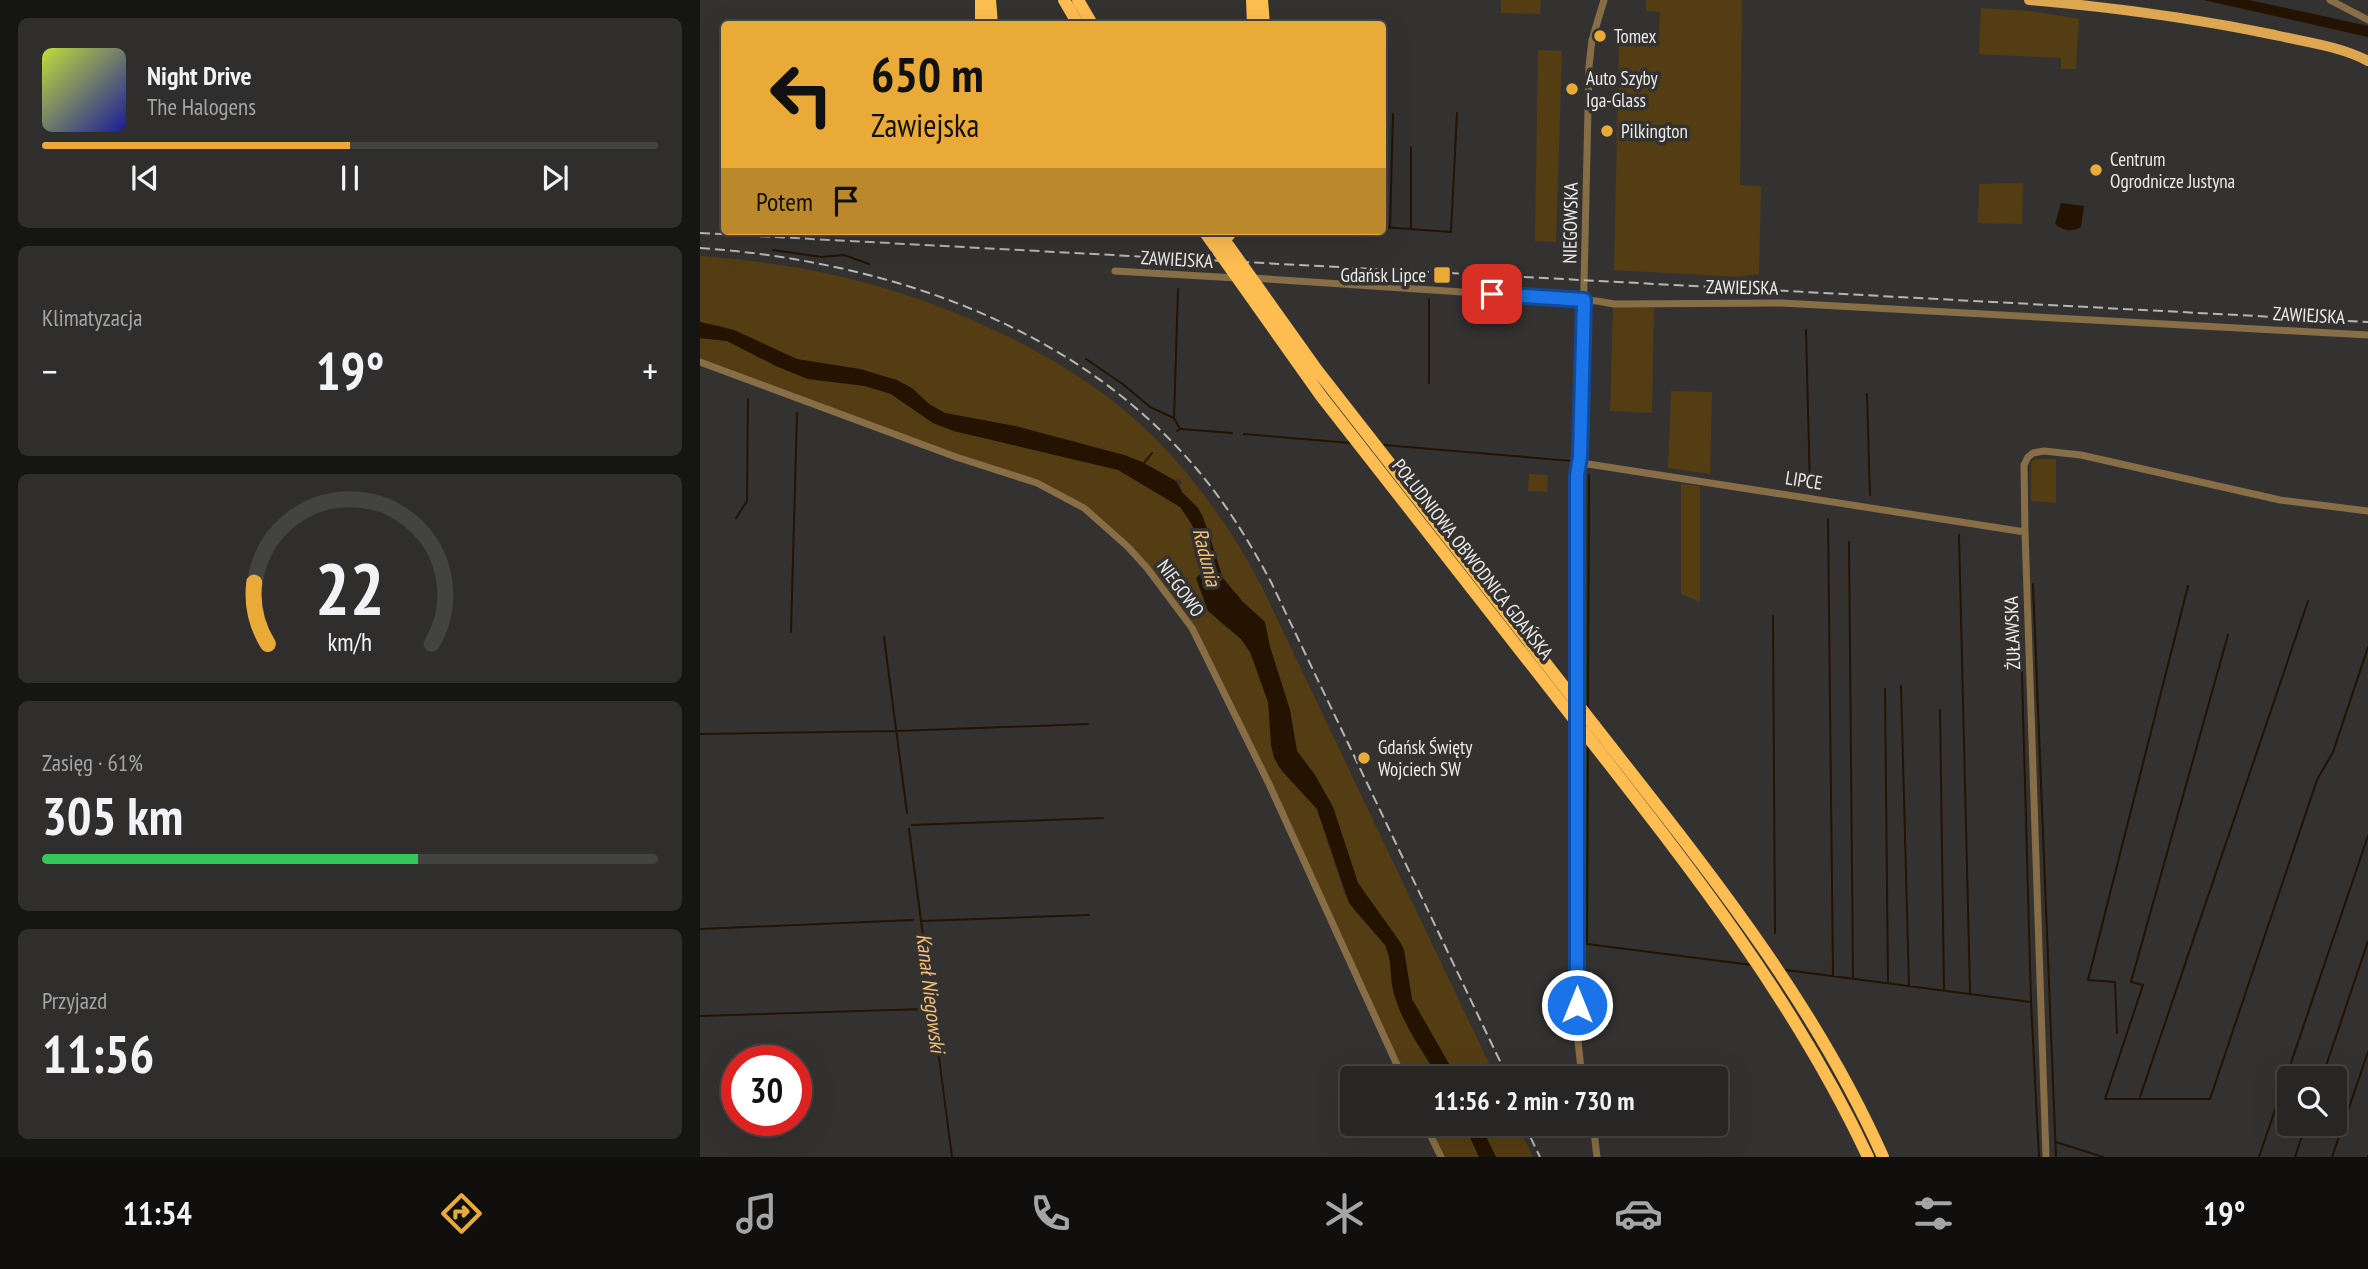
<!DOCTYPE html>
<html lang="pl">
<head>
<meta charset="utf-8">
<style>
  body { margin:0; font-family:"PT Sans Narrow",sans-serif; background:#2f2e2c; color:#f1f3f6; height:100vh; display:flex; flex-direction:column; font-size:26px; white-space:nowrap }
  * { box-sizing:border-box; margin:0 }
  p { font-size:23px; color:#a4a5a6 }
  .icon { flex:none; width:38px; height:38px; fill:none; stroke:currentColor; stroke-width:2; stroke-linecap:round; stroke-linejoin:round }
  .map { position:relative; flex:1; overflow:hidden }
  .details { display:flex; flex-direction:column; gap:18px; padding:18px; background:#151514; width:700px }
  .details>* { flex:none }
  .top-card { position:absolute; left:21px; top:21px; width:665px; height:214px; border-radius:7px; box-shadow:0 7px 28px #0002,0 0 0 2px #434341; background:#eaaa38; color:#111; overflow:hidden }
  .tools { position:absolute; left:1577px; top:1066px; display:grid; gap:14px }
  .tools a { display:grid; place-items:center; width:70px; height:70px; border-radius:7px; background:#272624; box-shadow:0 7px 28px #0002,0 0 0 2px #434341; font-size:35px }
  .speed { position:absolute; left:21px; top:1045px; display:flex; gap:14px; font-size:35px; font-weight:700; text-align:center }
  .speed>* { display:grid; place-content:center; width:91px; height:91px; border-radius:50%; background:#272624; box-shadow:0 7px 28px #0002,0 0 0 2px #434341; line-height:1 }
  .speed .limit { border:10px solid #d22; background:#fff; color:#111 }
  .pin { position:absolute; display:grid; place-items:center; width:60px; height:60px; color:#fff; margin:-30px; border-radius:14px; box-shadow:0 4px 10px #0006 }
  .me { position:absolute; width:77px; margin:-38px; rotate:0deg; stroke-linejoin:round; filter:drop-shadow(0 0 5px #0008) }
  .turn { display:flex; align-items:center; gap:24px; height:147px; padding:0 35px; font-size:32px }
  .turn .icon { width:91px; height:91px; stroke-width:2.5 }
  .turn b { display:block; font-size:49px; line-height:60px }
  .then { display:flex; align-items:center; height:66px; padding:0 35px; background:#0003; gap:14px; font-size:26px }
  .big { font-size:52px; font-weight:700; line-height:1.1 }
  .details .widget { flex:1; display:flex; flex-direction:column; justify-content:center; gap:10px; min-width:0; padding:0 24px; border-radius:10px; background:#2f2e2c }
  .details .dial { align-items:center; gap:0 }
  .dial svg { height:182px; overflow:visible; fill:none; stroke:#434341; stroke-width:7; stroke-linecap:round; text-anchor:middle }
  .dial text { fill:#f1f3f6; stroke:none }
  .song { display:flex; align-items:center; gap:21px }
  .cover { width:84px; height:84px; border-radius:10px; background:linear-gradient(135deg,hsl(70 70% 55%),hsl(240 70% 35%)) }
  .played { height:7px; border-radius:4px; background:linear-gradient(90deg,#eaaa38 50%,#434341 50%) }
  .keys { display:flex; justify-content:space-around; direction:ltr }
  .heat { display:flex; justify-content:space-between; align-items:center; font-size:38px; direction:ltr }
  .charge { height:10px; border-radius:5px; background:linear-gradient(90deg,#34c759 61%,#434341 0) }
  .trip { position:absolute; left:640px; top:1066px; width:388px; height:70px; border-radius:7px; background:#272624; box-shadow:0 7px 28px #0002,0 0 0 2px #434341; font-weight:700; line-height:70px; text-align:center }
  .tab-bar { display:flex; height:112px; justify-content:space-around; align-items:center; background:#100f0e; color:#a4a5a6 }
  .tab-bar .icon { width:49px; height:49px }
  .tab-bar .selected { color:#eaaa38 }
  .tab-bar b { font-size:32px; color:#f1f3f6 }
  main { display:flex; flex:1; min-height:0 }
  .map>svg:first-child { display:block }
  .green { fill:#553d13 }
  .water { fill:#231300 }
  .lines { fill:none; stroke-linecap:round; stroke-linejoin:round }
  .stream { stroke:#231300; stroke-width:2 }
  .street { stroke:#876e46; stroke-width:7 }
  .primary { stroke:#dca750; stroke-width:10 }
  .highway { stroke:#fdbd51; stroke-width:12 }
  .rail { stroke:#b6b5b3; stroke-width:2; stroke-dasharray:10 5; stroke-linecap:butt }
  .highway-bridge { stroke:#fdbd51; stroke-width:12 }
  .route-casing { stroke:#114b97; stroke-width:18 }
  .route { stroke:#1a73e8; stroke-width:12 }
  .poi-dot { fill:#eaaa38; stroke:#343230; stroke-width:2.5 }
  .labels { text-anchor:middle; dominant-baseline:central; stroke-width:7; stroke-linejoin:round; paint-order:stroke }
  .poi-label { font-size:19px; fill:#ebebe9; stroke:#343230; text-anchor:start }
  .street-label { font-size:19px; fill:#ebebe9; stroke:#343230 }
  .water-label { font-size:21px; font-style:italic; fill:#f3c172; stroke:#343230 }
</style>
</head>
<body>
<main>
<section class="details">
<div class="widget">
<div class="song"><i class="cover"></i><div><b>Night Drive</b><p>The Halogens</p></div></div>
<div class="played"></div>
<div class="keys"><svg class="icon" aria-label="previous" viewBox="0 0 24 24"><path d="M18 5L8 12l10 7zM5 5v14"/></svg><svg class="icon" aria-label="pause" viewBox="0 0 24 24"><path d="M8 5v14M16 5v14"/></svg><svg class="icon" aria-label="next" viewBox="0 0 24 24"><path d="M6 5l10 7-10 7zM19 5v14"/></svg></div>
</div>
<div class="widget"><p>Klimatyzacja</p>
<div class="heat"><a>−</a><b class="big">19°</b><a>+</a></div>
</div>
<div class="widget dial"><svg viewBox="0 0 100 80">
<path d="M14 69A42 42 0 1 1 86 69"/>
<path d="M14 69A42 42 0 0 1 8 42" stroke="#eaaa38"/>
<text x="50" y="56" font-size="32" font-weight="700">22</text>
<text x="50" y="72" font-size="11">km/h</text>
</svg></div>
<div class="widget"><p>Zasięg · 61%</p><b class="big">305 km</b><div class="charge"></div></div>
<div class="widget"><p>Przyjazd</p><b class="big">11:56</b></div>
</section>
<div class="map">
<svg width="1668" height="1157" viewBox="0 0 1668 1157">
  <rect width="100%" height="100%" fill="#343230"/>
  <path class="green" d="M801 0H841L840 14 801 13Z
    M946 0H1042L1040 185 1061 186 1059 274 1038 277 914 270 919 46H958L960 12 946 11Z
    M1281 8 1330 11 1379 19 1376 69H1361V58L1279 54Z
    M838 50 862 51 856 242 835 241Z
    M1323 183 1322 224 1278 223 1279 184Z
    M861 187H878L877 243 860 240Z
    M0 256C114 264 213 289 315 340 359 363 402 389 439 423 490 470 530 526 562 587L796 1078H757L712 999 704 950 700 942 658 883 633 807 615 775 597 751 590 710 570 647 528 612 509 530 482 492 480 486 482 482 479 479 475 481 442 462 424 455 315 426 245 413 229 404 205 384 99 360 25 327 0 322Z
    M954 306 952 413 910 411 913 307Z
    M0 338 27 341 76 366 108 379 165 386 191 394 233 423 254 431 381 461 401 462 442 475 480 507 497 526 520 622 541 639 550 652 555 654 568 702 578 766 617 809 644 892 654 910 685 945 691 963 692 983 699 1008 739 1078H706L493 627 447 565 380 503 292 468 0 361Z
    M971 391 1012 392 1010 474 968 468Z
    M1335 459H1356V503L1331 501V462Z
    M829 474 848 475 847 492 828 491Z
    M981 484 1000 486V602L981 594Z
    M728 1124H764L779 1157H743Z
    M780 1124H817L833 1157H796Z"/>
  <path class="water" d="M1503 0H1549L1668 26V37Z
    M1361 203 1384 206 1381 227C1372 233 1362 230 1355 224Z
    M0 322 34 330 97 359 160 369 197 380 212 388 229 404 245 413 315 426 424 455 442 462 476 481 482 492 498 508 503 517 523 578 543 602 565 622 570 647 590 710 597 751 615 775 633 807 658 883 700 942 704 950 712 999 757 1078H739C723 1052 702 1023 694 994 689 977 693 962 685 945L649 903 617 809 582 771 574 758 571 745 568 702 550 652 541 639 508 611 496 578 503 572 502 551 498 539 491 523 480 507 418 470 254 431 233 423 191 394 165 386 108 379 76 366 27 341 0 338Z
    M764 1124H780L796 1157H779Z"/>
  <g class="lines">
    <path class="stream" d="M711 147V229
      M682 227 751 232 757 113
      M690 228 693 114
      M73 250 121 257 144 255 169 264
      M1106 330 1110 489
      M386 359 424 385 450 407 474 418
      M729 383V299
      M1167 394 1170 495
      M481 429 532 433
      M477 431 480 429 474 418 478 289
      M544 434 651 443
      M684 445 872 461
      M444 463 452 453
      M36 518 47 501 48 399
      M1128 519 1133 976
      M1259 535 1270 992
      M1149 542 1153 978
      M1333 584 1356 1157
      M1320 603 1331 1002 1339 1157
      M1073 616 1075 933
      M91 632 97 413
      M1528 635 1431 982 1443 985 1405 1099H1510L1617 780 1633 752 1668 647
      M184 637 207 813
      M1201 686 1209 986
      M1185 689 1188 982
      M888 708 889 475
      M1240 710 1244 989
      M0 734 197 731 388 724
      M888 748 887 944 1052 965
      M212 825 403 818
      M209 829 252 1157
      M222 921 389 915
      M0 929 213 920
      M1086 970 1331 1002
      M0 1016 224 1009
      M1417 1033 1415 982 1388 980 1488 586
      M1622 1078 1668 941
      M1440 1097 1608 601
      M1356 1142 1403 1157
      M1559 1157 1668 836
      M1595 1157 1606 1124
      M1632 1157 1668 1052
      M1668 1157V1156"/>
    <path class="street" d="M1630 0 1668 20
      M415 271 537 278
      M552 278 897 301 914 304 1082 303 1668 335
      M0 362 256 457 337 483 384 508 428 547 447 568 492 628 569 784 703 1078
      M878 465 888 464 1325 532
      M876 700 877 475 880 457 889 66 892 40 904 0
      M875 723 877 1032 882 1078
      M725 1124 741 1157
      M893 1124 897 1157
      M1346 1157 1325 532 1324 465 1328 457 1333 453 1344 451 1381 455 1580 500 1668 511"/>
    <path class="primary" d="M1329 0C1411 7 1493 18 1575 35 1605 42 1640 46 1668 61"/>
    <path class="highway" d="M281 0V24
      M290 0 292 24
      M364 0 378 24
      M378 0 392 24
      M552 0 553 24
      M562 0 564 24
      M527 231 529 235
      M894 725C1001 862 1112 997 1183 1157
      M884 732C990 867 1095 1001 1168 1157"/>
    <path class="rail" d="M0 233 1668 322
      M0 248C183 261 372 323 495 467 525 502 549 541 571 582L808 1078
      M824 1124 840 1157"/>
    <path class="highway-bridge" d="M504 231 621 396 884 732
      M518 231 617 370 894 725"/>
  </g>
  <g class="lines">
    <g class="route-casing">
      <path id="route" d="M792 294 884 300 880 457 877 475V1005"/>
    </g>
    <use href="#route" class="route"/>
  </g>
  <g class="poi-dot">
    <circle cx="900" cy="36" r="7"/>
    <circle cx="872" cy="89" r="7"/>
    <circle cx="907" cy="131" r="7"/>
    <circle cx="1396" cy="170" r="7"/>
    <rect x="733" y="266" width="18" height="18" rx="3.5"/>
    <circle cx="664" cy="758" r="7"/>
  </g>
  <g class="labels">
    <g class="poi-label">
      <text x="914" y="36">Tomex</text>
      <text x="886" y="78">Auto Szyby<tspan x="886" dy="22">Iga-Glass</tspan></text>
      <text x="921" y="131">Pilkington</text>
      <text x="1410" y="159">Centrum<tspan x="1410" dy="22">Ogrodnicze Justyna</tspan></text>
      <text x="726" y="275" text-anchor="end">Gdańsk Lipce</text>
      <text x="678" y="747">Gdańsk Święty<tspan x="678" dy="22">Wojciech SW</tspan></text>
    </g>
    <g class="street-label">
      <text transform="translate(870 223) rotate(-89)">NIEGOWSKA</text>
      <text transform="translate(477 259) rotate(3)">ZAWIEJSKA</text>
      <text transform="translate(1042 287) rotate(1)">ZAWIEJSKA</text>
      <text transform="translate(1609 315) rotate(3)">ZAWIEJSKA</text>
      <text transform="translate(1104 480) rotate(9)">LIPCE</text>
      <text transform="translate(773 559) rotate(52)">POŁUDNIOWA OBWODNICA GDAŃSKA</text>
      <text transform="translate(481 588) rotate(54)">NIEGOWO</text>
      <text transform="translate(1312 633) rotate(-92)">ŻUŁAWSKA</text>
    </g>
    <g class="water-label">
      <text transform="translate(507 557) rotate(76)">Radunia</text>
      <text transform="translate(231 993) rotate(83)">Kanał Niegowski</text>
    </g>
  </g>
</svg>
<div class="tools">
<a><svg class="icon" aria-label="search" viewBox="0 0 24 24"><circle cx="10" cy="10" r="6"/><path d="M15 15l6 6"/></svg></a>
</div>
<div class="speed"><div class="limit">30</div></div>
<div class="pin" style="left:792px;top:294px;background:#d93025"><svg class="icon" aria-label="arrive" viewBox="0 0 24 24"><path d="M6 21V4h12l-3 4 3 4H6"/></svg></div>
<svg class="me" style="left:877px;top:1005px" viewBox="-20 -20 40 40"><circle r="17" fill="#1a73e8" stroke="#fff" stroke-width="3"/><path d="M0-11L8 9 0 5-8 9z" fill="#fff"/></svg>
<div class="trip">11:56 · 2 min · 730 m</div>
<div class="top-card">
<div class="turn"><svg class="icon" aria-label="left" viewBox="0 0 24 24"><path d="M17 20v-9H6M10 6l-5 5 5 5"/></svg><div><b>650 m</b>Zawiejska</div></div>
<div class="then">Potem<svg class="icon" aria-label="arrive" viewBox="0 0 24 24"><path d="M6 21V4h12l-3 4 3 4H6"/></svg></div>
</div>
</div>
</main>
<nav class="tab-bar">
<b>11:54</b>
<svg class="icon selected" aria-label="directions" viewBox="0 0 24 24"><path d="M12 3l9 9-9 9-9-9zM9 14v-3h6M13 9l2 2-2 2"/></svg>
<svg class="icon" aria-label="music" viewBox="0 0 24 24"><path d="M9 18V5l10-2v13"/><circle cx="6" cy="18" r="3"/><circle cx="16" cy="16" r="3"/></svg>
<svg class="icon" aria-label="phone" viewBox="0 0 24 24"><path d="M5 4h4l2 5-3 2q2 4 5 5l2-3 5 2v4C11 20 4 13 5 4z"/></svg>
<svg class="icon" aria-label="climate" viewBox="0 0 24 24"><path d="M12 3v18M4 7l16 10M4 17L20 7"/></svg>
<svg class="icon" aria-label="car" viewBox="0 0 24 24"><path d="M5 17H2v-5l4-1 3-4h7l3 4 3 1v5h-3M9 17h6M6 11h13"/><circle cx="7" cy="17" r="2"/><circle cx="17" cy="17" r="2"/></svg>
<svg class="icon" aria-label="filters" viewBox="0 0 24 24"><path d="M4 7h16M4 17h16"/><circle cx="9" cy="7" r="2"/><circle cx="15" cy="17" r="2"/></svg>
<b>19°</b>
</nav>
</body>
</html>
